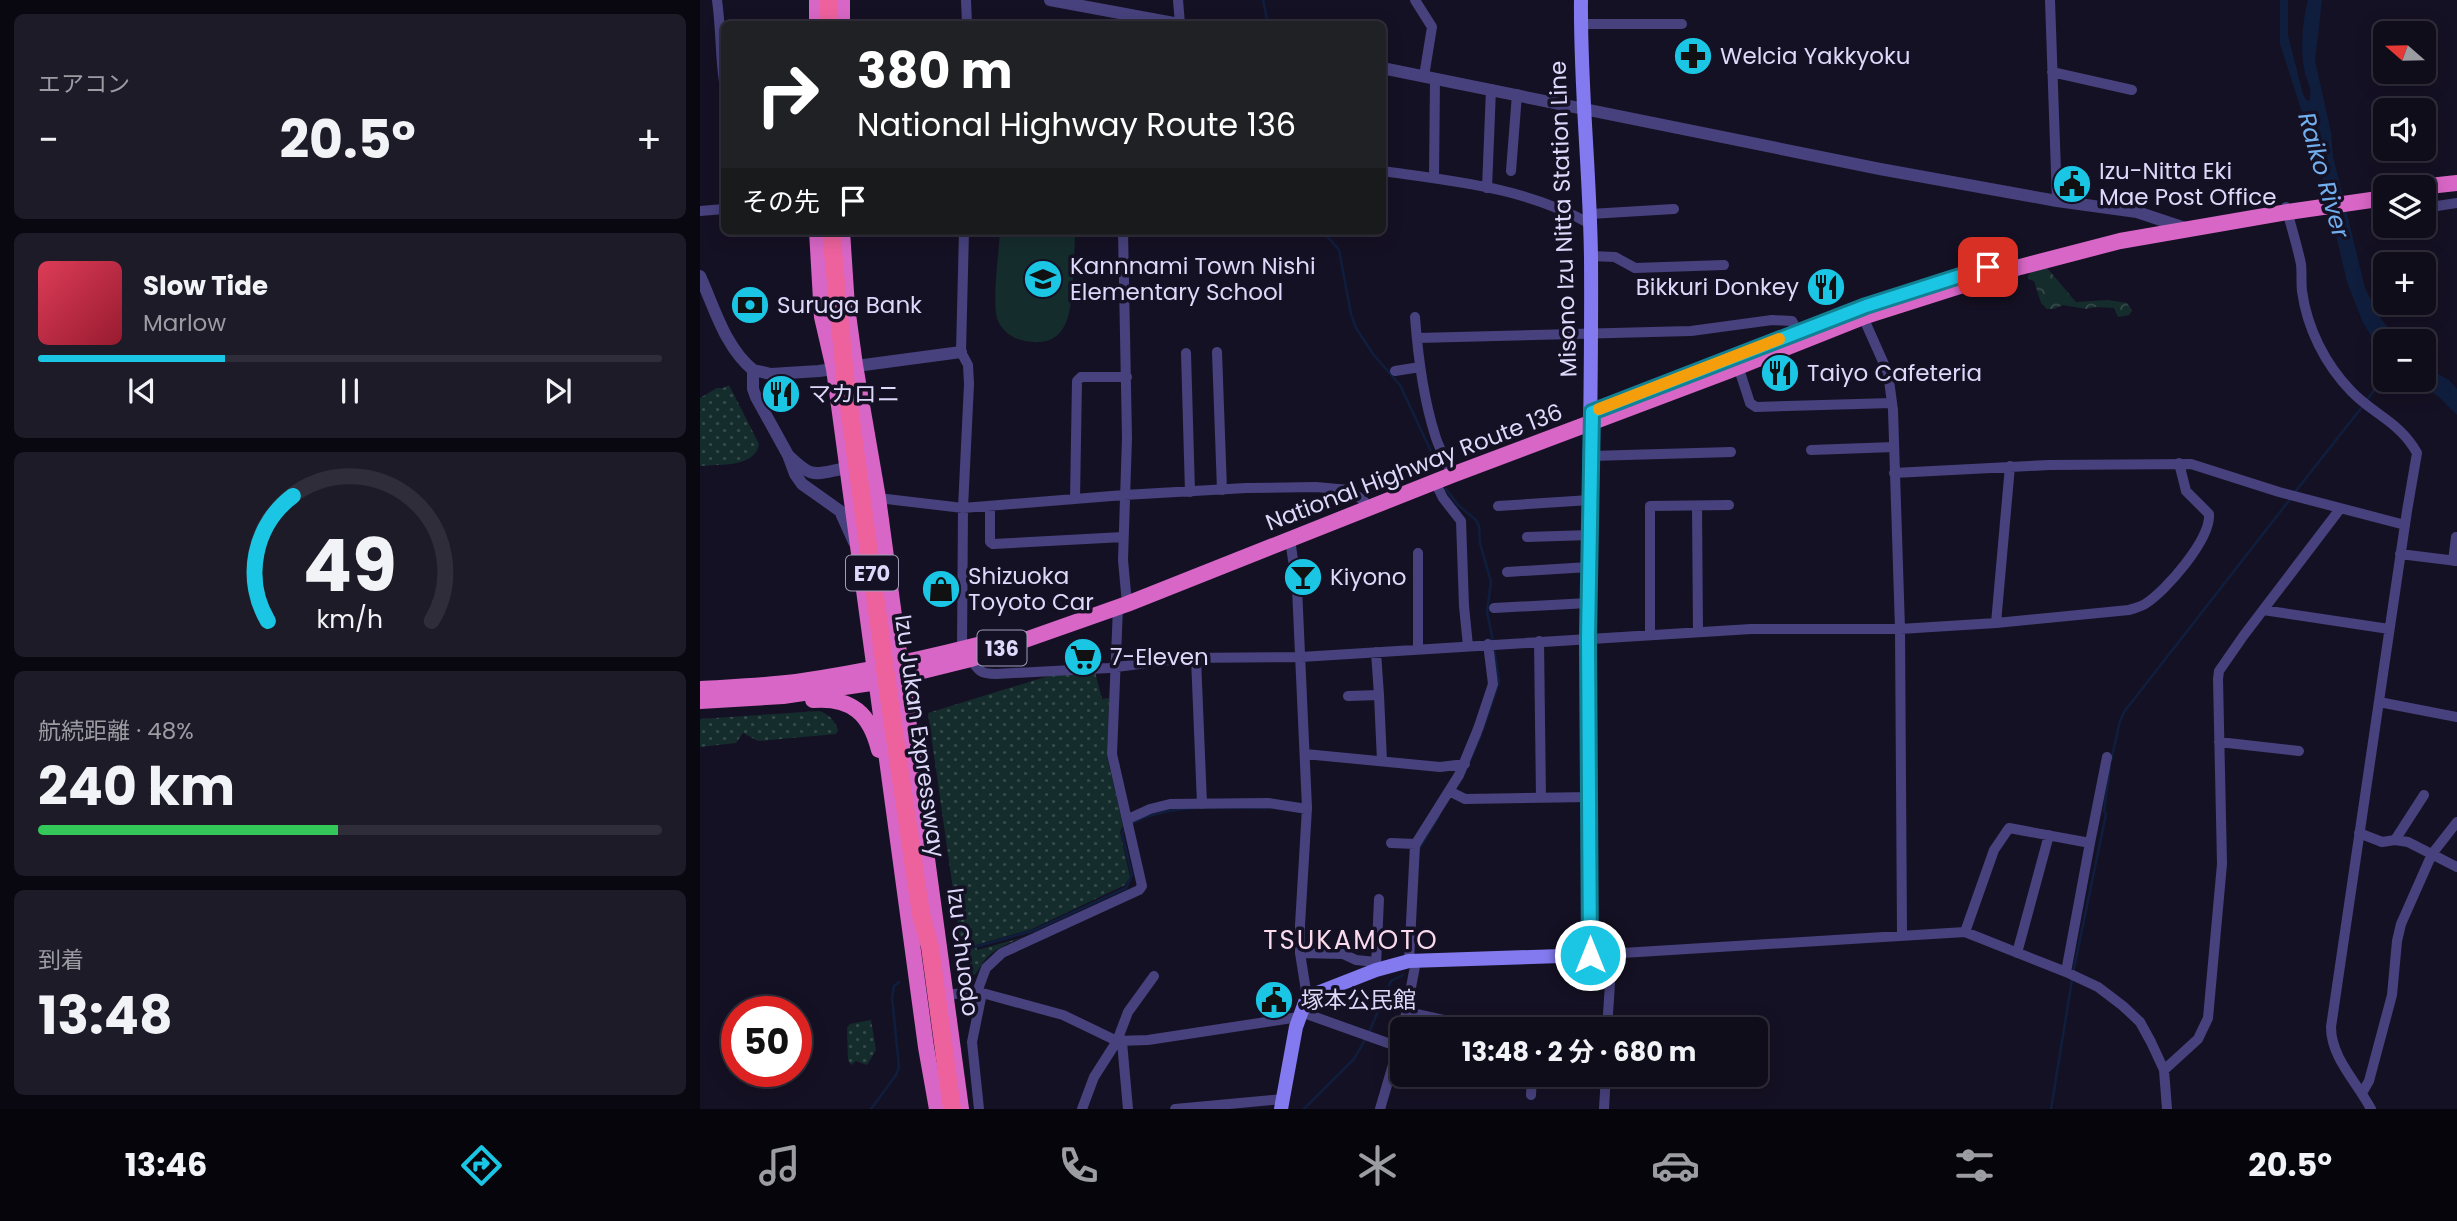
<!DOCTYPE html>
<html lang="ja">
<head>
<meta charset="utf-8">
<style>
  body { margin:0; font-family:Poppins,"Noto Sans JP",sans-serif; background:#1e1b28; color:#f1f3f6; height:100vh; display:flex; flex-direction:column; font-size:26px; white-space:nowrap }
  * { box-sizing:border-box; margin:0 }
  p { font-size:23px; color:#9c9ca3 }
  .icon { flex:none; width:38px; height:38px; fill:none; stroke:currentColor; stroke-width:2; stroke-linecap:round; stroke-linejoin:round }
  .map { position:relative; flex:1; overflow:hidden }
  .sheet { display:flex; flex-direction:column; gap:14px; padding:14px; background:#09070f; width:700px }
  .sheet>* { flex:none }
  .hud { position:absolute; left:21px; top:21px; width:665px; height:214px; border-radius:10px; box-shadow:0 4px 18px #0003,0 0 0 2px #302d3a; background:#202124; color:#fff; overflow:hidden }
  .needle { width:46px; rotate:290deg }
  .buttons { position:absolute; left:1673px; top:21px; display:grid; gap:14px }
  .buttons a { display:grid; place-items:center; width:63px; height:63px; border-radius:10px; background:#100d1b; box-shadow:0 4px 18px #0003,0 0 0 2px #302d3a; font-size:35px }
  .speed { position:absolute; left:21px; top:996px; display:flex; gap:14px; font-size:35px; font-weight:700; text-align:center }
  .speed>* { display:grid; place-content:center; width:91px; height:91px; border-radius:50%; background:#100d1b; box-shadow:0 4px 18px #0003,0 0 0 2px #302d3a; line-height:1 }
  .speed .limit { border:10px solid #d22; background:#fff; color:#111 }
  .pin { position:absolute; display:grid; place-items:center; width:60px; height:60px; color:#fff; margin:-30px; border-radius:14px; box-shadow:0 4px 10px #0006 }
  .me { position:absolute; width:77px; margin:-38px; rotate:0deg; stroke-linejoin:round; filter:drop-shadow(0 0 5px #0008) }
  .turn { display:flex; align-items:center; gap:24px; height:147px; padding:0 21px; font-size:32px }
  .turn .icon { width:91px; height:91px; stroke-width:2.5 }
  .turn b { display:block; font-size:49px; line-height:60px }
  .then { display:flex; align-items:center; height:66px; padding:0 21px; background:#0003; gap:14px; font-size:26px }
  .big { font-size:52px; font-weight:700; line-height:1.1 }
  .sheet .card { flex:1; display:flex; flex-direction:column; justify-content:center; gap:10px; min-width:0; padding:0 24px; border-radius:10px; background:#1e1b28 }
  .sheet .dial { align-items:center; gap:0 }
  .dial svg { height:182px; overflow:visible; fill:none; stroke:#302d3a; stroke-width:7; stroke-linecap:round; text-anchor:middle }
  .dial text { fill:#f1f3f6; stroke:none }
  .song { display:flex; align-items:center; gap:21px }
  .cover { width:84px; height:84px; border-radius:10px; background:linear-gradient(135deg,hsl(350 70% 55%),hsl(350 70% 35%)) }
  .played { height:7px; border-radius:4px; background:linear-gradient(90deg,#1bc6e4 30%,#302d3a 30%) }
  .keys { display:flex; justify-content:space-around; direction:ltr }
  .heat { display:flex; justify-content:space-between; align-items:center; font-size:38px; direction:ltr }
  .charge { height:10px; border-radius:5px; background:linear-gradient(90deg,#34c759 48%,#302d3a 0) }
  .trip { position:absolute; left:690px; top:1017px; width:378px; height:70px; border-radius:10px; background:#100d1b; box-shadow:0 4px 18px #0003,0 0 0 2px #302d3a; font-weight:700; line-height:70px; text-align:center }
  .tab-bar { display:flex; height:112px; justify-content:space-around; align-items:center; background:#06050b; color:#9c9ca3 }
  .tab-bar .icon { width:49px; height:49px }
  .tab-bar .current { color:#1bc6e4 }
  .tab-bar b { font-size:32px; color:#f1f3f6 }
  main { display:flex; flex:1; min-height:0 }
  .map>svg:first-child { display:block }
  .grass { fill:url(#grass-dots) }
  .forest { fill:url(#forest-crowns) }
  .garden { fill:#152c2d }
  .water { fill:#101e3e }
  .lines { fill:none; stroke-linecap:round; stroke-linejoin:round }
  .stream { stroke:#101e3e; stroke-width:2.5 }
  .minor { stroke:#47427d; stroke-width:10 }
  .tertiary { stroke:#47427d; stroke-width:12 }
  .secondary { stroke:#837aef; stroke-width:14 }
  .trunk { stroke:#d866c6; stroke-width:16 }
  .motorway { stroke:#ed619d; stroke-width:18 }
  .route-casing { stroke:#128194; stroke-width:18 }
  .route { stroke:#1bc6e4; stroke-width:12 }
  .slow { stroke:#f59e0b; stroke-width:12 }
  .labels { text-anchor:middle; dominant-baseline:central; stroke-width:7; stroke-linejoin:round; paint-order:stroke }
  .shield { fill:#151124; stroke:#a29cba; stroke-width:2 }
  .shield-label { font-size:21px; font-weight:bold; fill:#ded8fa }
  .poi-label { font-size:23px; fill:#ded8fa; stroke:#151124; text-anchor:start }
  .street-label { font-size:23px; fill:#ded8fa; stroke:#151124 }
  .water-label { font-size:24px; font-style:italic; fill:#72afef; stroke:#151124 }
  .quarter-label { font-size:26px; letter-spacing:2px; fill:#fbdaed; stroke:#151124 }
</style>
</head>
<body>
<main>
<section class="sheet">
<div class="card"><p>エアコン</p>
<div class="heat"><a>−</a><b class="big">20.5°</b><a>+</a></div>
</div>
<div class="card">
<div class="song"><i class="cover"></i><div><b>Slow Tide</b><p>Marlow</p></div></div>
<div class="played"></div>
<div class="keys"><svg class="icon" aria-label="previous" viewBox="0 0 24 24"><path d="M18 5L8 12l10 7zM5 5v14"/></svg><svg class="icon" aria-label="pause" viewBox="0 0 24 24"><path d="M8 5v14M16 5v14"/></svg><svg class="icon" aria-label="next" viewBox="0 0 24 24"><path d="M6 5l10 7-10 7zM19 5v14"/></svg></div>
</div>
<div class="card dial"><svg viewBox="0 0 100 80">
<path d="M14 69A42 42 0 1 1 86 69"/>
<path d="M14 69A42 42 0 0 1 25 14" stroke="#1bc6e4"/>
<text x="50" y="56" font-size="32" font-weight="700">49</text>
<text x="50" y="72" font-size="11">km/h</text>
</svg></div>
<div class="card"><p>航続距離 · 48%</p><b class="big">240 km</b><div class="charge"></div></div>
<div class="card"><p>到着</p><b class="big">13:48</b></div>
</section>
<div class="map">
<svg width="1757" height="1109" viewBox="0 0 1757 1109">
  <defs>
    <pattern id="grass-dots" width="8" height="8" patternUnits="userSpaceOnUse" patternTransform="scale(1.75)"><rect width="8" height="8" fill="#152c2d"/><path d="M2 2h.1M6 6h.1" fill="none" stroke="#374a4c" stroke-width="1.8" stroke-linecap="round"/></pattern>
    <pattern id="forest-crowns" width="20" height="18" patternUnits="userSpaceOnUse" patternTransform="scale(1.75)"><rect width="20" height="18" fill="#152c2d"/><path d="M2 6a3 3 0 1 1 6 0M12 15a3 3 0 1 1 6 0" fill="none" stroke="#374a4c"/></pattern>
  </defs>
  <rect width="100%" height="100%" fill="#151124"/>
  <path class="grass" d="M29 385 59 444C55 468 20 464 0 466V398L17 388H23Z
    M395 672 402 699 409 698 407 756 423 826 420 832 430 877 425 885 332 929 276 945 277 950 328 936C313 941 294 948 284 961 277 971 277 975 266 981L228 713 355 674Z
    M119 711C129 714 135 721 138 730L136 734 58 741 43 733 36 743 0 747V719Z
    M171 1020 176 1050 167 1065 156 1061 151 1065 148 1060 147 1028 150 1024Z"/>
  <path class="forest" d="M1342 268H1347L1376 302 1408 300 1427 303 1432 311 1429 315 1418 317 1414 308 1396 307 1386 309 1363 305 1354 309H1347L1341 303 1334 281 1328 279V276L1331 271Z"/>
  <path class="garden" d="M300 231H375C375 245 374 260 373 275 371 306 372 350 325 341 313 339 301 331 297 318 292 300 299 252 300 231Z"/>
  <path class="water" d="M1580 0H1588V35L1603 94 1606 100 1609 101C1613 92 1608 83 1605 73 1600 50 1602 23 1608 0H1622L1615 61 1631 132 1633 156 1665 288 1682 320 1699 341H1685V354L1676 344 1663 323 1647 282 1622 174 1580 44Z
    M1724 366 1749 380 1757 389V415L1740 398 1715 380H1724Z"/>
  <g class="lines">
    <path class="stream" d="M563 0 568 24
      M618 231 629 238 639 250 651 314 656 328 673 354 700 385 735 460
      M1666 401 1685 376
      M746 489 758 505 776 520 779 526 780 543 791 582 787 612 793 641
      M1595 492 1662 407
      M783 729 799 682 794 647
      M1411 761 1420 721 1424 712 1591 498
      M764 774 781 735
      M431 824C469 802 525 808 568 808
      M719 849 739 816
      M268 949 335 930 426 888 432 875 422 833 425 828
      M1373 973 1406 814 1404 811 1410 767
      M669 1032 691 981 703 975
      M171 1109 196 1075 199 1067 192 997 194 986 199 982
      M604 1109 654 1059 666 1038
      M1351 1109 1372 980"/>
    <path class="minor" d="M17 0C21 28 20 55 24 82
      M266 0 267 24
      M478 0 480 24
      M715 0 732 27 724 76
      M1350 0 1357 201
      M880 24H982
      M1352 72 1432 90
      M682 171C753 181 828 188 890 224
      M811 171 817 94
      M734 178 735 78
      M787 188 791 89
      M1586 207C1591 226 1597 245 1601 264 1602 273 1601 282 1602 291 1607 328 1625 364 1651 391 1674 415 1700 422 1717 453L1707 511 1631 1027C1631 1058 1657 1082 1671 1109
      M1724 208 1757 203
      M0 211 24 209
      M890 214 974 209
      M423 231 427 438 423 560 427 604
      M891 256 915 257 935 268 1024 265
      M715 317C718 357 723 397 735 435 739 449 747 461 752 475
      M1163 317 1188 373 1193 410 1200 629 1202 934
      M717 338 991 331 1072 320 1092 321 1103 341
      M517 352 522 490
      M486 353 490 492
      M1038 366 1050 403 1056 407 1192 403
      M695 371 720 367
      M1111 450 1194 447
      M891 456 1031 452
      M1194 473 1349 465 1491 464 1579 492 1705 525
      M735 482 743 498 761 521 764 606 768 646
      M178 498 263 508 424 495 546 488 616 487 649 490 664 501 667 509
      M375 499 377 381 381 377H427
      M290 506V542L293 544 423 537
      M798 506 890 500
      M997 506 998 632
      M827 537 890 535
      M590 539 597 588 607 808 600 925V953L607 997
      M718 553V650
      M1700 554 1757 561
      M1753 561 1756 537
      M807 572 889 567
      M794 608 888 603
      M1563 610 1689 629
      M1296 623 1310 466
      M950 634V506L1029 505
      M839 641 841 798
      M262 649 263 508 269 384 268 365 261 352 264 231
      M496 658 502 804
      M271 659C278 671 281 674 296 674L409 668 485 658 601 657 1051 629H1200L1296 623 1429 610C1435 608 1440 607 1445 604 1466 591 1511 539 1509 514L1486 491 1479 463
      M679 695 682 761
      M648 696 679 695 676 652
      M1679 702 1757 717
      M1519 742 1599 751
      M605 754 740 767 765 764
      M749 791 765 799 890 797
      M428 819 450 809 470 804 568 803 607 809
      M1659 833 1682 842 1695 840 1708 842 1757 867
      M1695 840 1724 795
      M691 843 716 844
      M1390 843 1407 757
      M1265 932 1294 850 1309 828 1390 843 1366 972
      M600 953 643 954 656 960 676 962
      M1317 953 1349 835
      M890 955 1265 932 1366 972 1398 987 1423 1006 1440 1022 1451 1042 1464 1070 1467 1109
      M709 961 715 845 759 775 778 729 793 684 788 644
      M676 966 679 899
      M277 992 286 968 302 953 439 890 442 886 412 754 418 607
      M246 995 273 992 286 994 363 1015 417 1041 448 1040 599 1017
      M601 1012 699 1047
      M707 1012 786 1029
      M703 1029 716 961
      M907 1029 912 953
      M422 1042 428 1109
      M1464 1070 1498 1039 1508 1018 1522 864 1518 679 1519 671 1544 635 1640 509
      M1662 1093 1669 1081 1692 995 1697 941 1701 924 1732 854 1757 822
      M831 1095 832 1074
      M279 1109 272 1042 282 993
      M382 1109 394 1077 417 1041 428 1012 454 976
      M475 1109 583 1099
      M680 1109 702 1034
      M904 1109 906 1074"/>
    <path class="tertiary" d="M350 0 479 24
      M682 68 1180 169 1357 201 1437 212 1488 229
      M0 276C15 309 25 347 53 370V389L56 397 88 455
      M53 370 71 374 119 371 261 352
      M147 468C113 474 114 480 88 455L95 474 102 484 140 511 154 542"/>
    <path class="secondary" d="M581 1109 596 1027 607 997 676 970 709 961 890 955C890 850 888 744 888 639 888 512 892 385 891 258 890 172 880 86 881 0"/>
    <path class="trunk" d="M117 24V0
      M142 24V0
      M1720 187 1757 183
      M117 231 122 317 134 369 226 1047 237 1109
      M142 231 147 307 155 365 178 498 261 1109
      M981 377 1062 346
      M0 689C32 687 64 686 96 682 165 672 233 657 301 639
      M113 700C152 697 170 714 179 750
      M0 701 83 696 178 682 271 659 427 604 752 475 1028 371 1163 317 1320 267 1420 241 1588 212 1685 198"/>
    <path class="motorway" d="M129 24V0
      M131 231 145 377 190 705 221 914 230 947 252 1109"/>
  </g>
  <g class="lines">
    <g class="route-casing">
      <path id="route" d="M890 955 888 638 892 412 1166 306 1288 267"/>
    </g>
    <use href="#route" class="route"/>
    <path class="slow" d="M899 409 1079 339"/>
  </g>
  <defs>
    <g id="pharmacy-disc" transform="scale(2.0125)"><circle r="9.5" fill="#1bc6e4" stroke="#151124"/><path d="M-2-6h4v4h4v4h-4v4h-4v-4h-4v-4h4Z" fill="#111"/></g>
    <g id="civic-disc" transform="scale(2.0125)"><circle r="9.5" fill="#1bc6e4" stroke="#151124"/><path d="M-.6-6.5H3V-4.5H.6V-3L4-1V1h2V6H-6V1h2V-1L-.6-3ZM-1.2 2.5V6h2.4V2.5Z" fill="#111"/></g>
    <g id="school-disc" transform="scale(2.0125)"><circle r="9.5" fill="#1bc6e4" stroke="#151124"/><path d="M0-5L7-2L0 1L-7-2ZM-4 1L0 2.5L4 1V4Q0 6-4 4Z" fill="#111"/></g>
    <g id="restaurant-disc" transform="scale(2.0125)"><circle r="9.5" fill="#1bc6e4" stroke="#151124"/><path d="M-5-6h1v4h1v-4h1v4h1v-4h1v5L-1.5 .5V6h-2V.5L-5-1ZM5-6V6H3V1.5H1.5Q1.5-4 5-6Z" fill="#111"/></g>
    <g id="bank-disc" transform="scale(2.0125)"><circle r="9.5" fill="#1bc6e4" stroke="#151124"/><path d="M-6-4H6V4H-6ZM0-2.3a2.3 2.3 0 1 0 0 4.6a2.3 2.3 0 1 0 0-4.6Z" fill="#111"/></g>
    <g id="bar-disc" transform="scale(2.0125)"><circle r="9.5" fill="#1bc6e4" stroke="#151124"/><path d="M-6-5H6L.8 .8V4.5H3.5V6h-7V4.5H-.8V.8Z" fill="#111"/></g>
    <g id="shop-disc" transform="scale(2.0125)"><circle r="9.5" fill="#1bc6e4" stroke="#151124"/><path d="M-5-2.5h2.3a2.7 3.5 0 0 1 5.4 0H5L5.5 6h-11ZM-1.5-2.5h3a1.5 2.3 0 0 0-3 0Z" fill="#111"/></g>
    <g id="supermarket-disc" transform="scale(2.0125)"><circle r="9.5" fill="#1bc6e4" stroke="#151124"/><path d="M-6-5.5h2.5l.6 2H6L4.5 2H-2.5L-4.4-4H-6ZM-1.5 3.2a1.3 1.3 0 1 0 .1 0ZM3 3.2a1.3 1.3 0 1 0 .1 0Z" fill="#111"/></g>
  </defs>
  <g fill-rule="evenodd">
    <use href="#pharmacy-disc" x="993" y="56"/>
    <use href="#civic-disc" x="1372" y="184"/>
    <use href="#school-disc" x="343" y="279"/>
    <use href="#restaurant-disc" x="1126" y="287"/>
    <use href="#bank-disc" x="50" y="305"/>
    <use href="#restaurant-disc" x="1080" y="373"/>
    <use href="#restaurant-disc" x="81" y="394"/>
    <use href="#bar-disc" x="603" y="577"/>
    <use href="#shop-disc" x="241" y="589"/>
    <use href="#supermarket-disc" x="383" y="657"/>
    <use href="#civic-disc" x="574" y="1000"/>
  </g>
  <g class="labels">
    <g class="shield">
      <rect x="146" y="555.5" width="52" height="35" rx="5"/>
      <rect x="277.5" y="630.5" width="49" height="35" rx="5"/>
    </g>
    <g class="shield-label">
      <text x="172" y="573">E70</text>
      <text x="302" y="648">136</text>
    </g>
    <g class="poi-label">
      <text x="1020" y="56">Welcia Yakkyoku</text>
      <text x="1399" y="171">Izu-Nitta Eki<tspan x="1399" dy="26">Mae Post Office</tspan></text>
      <text x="370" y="266">Kannnami Town Nishi<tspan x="370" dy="26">Elementary School</tspan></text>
      <text x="1099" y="287" text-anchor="end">Bikkuri Donkey</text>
      <text x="77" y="305">Suruga Bank</text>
      <text x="1107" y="373">Taiyo Cafeteria</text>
      <text x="108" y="394">マカロニ</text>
      <text x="268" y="576">Shizuoka<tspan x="268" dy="26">Toyoto Car</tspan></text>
      <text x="630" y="577">Kiyono</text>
      <text x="410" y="657">7-Eleven</text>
      <text x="601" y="1000">塚本公民館</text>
    </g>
    <g class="street-label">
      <text transform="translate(863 219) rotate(-92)">Misono Izu Nitta Station Line</text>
      <text transform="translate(714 467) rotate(-21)">National Highway Route 136</text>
      <text transform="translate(220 736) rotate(82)">Izu Jukan Expressway</text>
      <text transform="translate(263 952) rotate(83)">Izu Chuodo</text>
    </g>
    <g class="water-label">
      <text transform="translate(1624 175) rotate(74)">Raiko River</text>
    </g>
    <g class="quarter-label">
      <text x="651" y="940">TSUKAMOTO</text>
    </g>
  </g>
</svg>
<div class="buttons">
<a><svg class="needle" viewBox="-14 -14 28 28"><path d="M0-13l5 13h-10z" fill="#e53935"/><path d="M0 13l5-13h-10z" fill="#9c9ca3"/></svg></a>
<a><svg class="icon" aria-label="sound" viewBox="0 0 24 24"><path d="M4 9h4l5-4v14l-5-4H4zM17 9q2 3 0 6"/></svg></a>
<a><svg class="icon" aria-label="layers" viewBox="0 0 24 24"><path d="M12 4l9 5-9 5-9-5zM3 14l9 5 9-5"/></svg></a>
<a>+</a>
<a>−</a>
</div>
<div class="speed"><div class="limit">50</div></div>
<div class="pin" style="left:1288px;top:267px;background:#d93025"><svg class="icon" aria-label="arrive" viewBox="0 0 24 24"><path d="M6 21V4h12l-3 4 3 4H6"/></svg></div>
<svg class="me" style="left:890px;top:955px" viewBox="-20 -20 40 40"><circle r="17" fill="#1bc6e4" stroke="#fff" stroke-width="3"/><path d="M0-11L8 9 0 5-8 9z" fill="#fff"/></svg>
<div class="trip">13:48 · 2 分 · 680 m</div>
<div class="hud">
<div class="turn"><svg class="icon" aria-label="right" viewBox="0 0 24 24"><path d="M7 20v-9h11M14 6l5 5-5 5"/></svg><div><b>380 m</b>National Highway Route 136</div></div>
<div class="then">その先<svg class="icon" aria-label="arrive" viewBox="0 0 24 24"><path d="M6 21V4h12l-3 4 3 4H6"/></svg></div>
</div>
</div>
</main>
<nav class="tab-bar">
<b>13:46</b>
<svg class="icon current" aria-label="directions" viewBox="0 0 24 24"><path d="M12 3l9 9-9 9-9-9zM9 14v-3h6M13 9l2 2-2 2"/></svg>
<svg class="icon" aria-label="music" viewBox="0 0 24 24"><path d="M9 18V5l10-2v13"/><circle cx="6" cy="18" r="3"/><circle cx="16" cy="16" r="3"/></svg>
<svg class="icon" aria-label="phone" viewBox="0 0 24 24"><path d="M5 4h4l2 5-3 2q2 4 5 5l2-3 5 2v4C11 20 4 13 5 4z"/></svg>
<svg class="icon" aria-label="climate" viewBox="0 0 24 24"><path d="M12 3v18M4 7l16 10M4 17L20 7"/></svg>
<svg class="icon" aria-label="car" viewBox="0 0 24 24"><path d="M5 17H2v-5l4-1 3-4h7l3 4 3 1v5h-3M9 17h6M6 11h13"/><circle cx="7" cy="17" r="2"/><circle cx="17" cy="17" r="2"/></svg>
<svg class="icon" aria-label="filters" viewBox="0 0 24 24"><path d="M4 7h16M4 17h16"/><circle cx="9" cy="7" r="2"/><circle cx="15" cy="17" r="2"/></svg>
<b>20.5°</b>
</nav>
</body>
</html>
